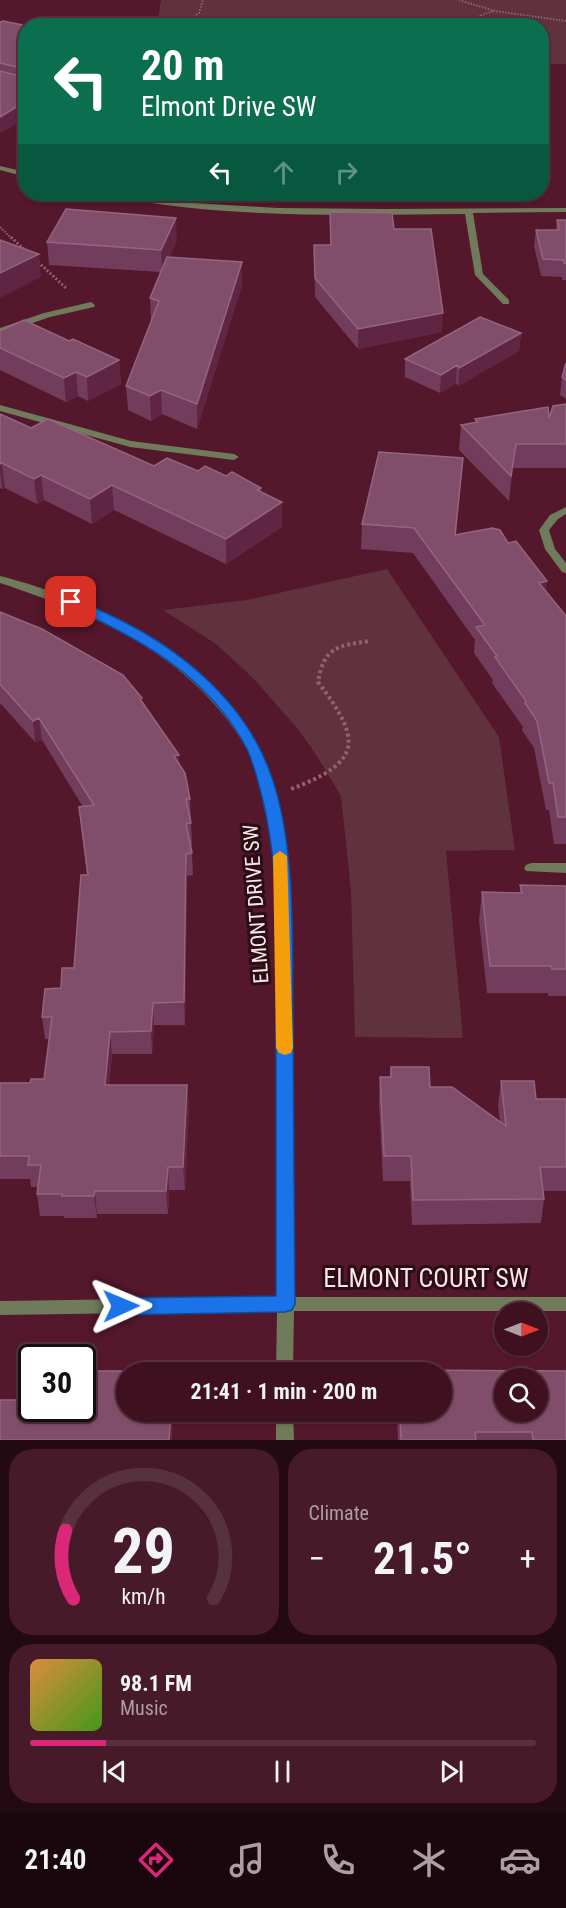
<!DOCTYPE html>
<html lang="en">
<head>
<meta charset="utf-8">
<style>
  body { margin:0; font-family:"Roboto Condensed",sans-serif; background:#461a29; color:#f1f3f6; height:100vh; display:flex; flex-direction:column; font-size:22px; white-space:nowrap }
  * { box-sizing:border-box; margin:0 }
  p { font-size:20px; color:#ad9da5 }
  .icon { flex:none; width:33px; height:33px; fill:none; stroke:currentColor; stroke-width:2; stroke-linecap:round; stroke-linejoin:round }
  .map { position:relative; height:1440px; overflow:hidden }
  .drawer { display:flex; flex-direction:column; gap:9px; padding:9px; background:#230912; flex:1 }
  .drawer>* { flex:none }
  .hud { position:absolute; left:18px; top:18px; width:531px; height:183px; border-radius:24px; box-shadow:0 2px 4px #0004,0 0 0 2px #58313e; background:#0b6e4f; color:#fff; overflow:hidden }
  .needle { width:39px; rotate:90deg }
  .buttons { position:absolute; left:494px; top:1302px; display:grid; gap:12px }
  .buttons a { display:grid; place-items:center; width:54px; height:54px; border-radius:50%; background:#3f1120; box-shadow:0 2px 4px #0004,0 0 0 2px #58313e; font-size:30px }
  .speed { position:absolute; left:18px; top:1344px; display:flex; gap:12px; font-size:30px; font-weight:700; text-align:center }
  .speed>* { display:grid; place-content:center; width:78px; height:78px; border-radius:50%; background:#3f1120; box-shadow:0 2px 4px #0004,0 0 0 2px #58313e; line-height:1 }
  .speed .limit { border:3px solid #111; border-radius:9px; background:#fff; color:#111 }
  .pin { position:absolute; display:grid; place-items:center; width:51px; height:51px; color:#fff; margin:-26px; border-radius:12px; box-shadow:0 3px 9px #0006 }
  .me { position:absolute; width:66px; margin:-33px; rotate:89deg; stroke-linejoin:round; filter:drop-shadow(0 0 4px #0008) }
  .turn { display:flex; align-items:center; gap:21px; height:126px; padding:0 24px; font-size:27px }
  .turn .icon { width:78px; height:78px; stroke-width:2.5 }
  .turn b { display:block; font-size:42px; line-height:51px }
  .lanes { display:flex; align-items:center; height:57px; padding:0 24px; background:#0003; justify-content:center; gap:30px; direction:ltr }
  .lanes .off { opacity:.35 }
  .big { font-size:45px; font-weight:700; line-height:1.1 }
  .drawer .tile { flex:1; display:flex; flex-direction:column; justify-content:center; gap:9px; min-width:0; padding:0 21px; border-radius:24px; background:#461a29 }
  .drawer .dial { align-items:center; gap:0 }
  .dial svg { height:156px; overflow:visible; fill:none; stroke:#58313e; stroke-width:7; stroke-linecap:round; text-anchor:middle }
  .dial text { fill:#f1f3f6; stroke:none }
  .song { display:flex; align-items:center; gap:18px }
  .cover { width:72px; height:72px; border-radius:9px; background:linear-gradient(135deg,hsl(30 70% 55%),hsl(100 70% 35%)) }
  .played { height:6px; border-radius:3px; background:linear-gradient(90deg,#db2777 15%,#58313e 15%) }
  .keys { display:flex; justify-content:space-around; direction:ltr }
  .heat { display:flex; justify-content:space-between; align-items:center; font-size:33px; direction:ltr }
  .drawer .tiles { flex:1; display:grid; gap:9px; grid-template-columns:1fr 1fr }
  .tile:last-child { grid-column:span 2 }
  .trip { position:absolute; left:116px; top:1362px; width:336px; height:60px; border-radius:30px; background:#3f1120; box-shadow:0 2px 4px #0004,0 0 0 2px #58313e; font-weight:700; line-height:60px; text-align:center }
  .dock { display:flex; height:96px; justify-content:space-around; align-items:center; background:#19070d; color:#ad9da5 }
  .dock .icon { width:42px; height:42px }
  .dock .current { color:#db2777 }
  .dock b { font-size:27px; color:#f1f3f6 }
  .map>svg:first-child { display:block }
  .green { fill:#60323d }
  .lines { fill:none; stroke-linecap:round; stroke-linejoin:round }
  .path-far2 { stroke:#926270; stroke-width:2; stroke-dasharray:1.5 1.5; stroke-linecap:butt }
  .path-far1 { stroke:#926270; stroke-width:3; stroke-dasharray:2 2; stroke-linecap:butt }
  .path { stroke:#926270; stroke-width:4; stroke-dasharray:3 3; stroke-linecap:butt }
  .minor { fill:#6f7b5b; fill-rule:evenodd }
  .wall { fill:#723c5c }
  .shaded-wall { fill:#5f2542 }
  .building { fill:#804e6b; stroke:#94657f; stroke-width:1.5; fill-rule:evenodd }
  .route { fill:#1a73e8; stroke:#114b97; stroke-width:1.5 }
  .slow { fill:#f59e0b }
  .labels { text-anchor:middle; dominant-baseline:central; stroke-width:6; stroke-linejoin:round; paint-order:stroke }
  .street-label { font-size:21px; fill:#fde4e9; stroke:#2a0e16 }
  .near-street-label { font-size:26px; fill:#fde4e9; stroke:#2a0e16 }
</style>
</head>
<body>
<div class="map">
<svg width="566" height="1440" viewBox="0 0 566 1440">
  <rect width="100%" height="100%" fill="#54172b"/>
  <path class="green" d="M161 0H566V64H542V26L157 25Z
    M387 569 499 737 515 850 446 851 463 1038 355 1037 351 891 341 796 315 753 298 729 253 678 216 644 163 610 247 600Z"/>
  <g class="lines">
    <path class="path-far2" d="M459 0 495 11 566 21
      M182 26 199 13 203 0
      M452 26 493 11
      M0 227 12 239"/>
    <path class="path-far1" d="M11 237 28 253
      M38 262 67 289"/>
    <path class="path" d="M291 789C363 762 362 740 318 682 324 647 337 646 369 641"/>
    <path class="minor" d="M0 166 26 172V177L0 170Z
      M106 194H120L193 203 278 208 386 209 566 208V212L473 213 483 274 509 300V304H503L475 275 465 214C348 215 226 219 110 196Z
      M91 302 95 305 94 307 50 317 0 334V328L44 313Z
      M0 405 131 441 234 454 239 457 234 460 130 447 0 411Z
      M566 507V514L558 519 549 530 555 549 566 563V573L562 572 545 549 539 530 550 515Z
      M0 576C98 601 213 656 260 751 269 768 273 788 278 807 294 880 292 955 292 1029 293 1118 293 1207 294 1297H566V1311H294L293 1372H276L277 1311 0 1315V1301L277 1297C278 1212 278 1127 278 1043 278 963 281 882 264 803 260 785 256 764 246 747 190 654 99 616 0 583Z
      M531 863H566V873L526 871 524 868 526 865Z
      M276 1412H293L294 1440H276Z"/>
  </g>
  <path class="wall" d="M0 22 26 26V118L0 133Z
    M330 212 394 229 442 332 358 349 315 297 314 245H330Z
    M557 220H566V280H562V277L541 276 534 246 536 230H556Z
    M177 240 169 257 242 285 197 429 162 414 151 421 128 410 126 386 151 321 150 298 160 272 49 265 47 242Z
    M0 331 69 341 119 360 121 384 88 401 78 396 66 402 0 370Z
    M521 333 519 351 458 386 456 383 440 393 405 377V359Z
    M566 363V399L560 395 562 377Z
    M566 404V468H513L509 501 459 450 461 425 475 422V419L549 418Z
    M0 414 31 428 154 466 198 471 226 476 261 488V492L282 527 226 564 114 510 92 524 44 500 37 504 5 488 2 489 0 488Z
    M463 458 456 535 508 543 547 581 546 590 566 616V844H554L549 810H546L534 748 522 730 523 727 492 683 493 680 474 653 475 640 413 553 361 549 362 524Z
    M0 612 143 702 179 764 190 799 192 845H190L192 853 193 875 187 876 185 1025H154L152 1054H112L109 1085H187L189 1107 185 1190H169L168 1214H97V1218H64V1216H40L37 1194 38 1187H31L30 1179H0V1083H30L44 1079 49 1039H45L42 1017 74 968 87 875 79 807H83L42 740 35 742 1 704 0 705Z
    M520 885 566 886V996H548V993H487L479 920 482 892 520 893Z
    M391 1067 500 1122 498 1106 501 1081 536 1099H566V1191H543L544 1199 541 1223 412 1225 410 1181H383L379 1102 380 1077H390Z
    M397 1412H441L566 1440H398Z"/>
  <path class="shaded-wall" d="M26 101V118L0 133V117Z
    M176 218 177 240 162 273 161 250Z
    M39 254 41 277 0 298V273Z
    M242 262V285L197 429V404Z
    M443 313 442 332 358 349V329Z
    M521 333 519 351 458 386 459 368Z
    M119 360 121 384 88 401 87 377Z
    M457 365 456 383 440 393 441 375Z
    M76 372 78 396 66 402 64 378Z
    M161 390 162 414 151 421 150 396Z
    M516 444 513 468 509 501 511 476Z
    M463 458 461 483 453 561 455 535Z
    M2 463 5 488 2 489 0 471V464Z
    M41 475 44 500 37 504 34 479Z
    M112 485 114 510 92 524 90 499Z
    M282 502V527L226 564V539Z
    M547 581 544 607 539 583Z
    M39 718 42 740 35 742 33 721Z
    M179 755 180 776 174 756Z
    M186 854 187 876 185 1025 184 1002Z
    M153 1003 154 1025 152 1054 151 1031Z
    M110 1032 112 1054 107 1107 105 1085Z
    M187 1085 189 1107 185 1190 183 1167Z
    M168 1167 169 1190 168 1214 166 1191Z
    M95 1191 97 1214V1218L94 1196Z
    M171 1412H173V1420L172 1440H169Z"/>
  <path class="building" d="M3 21 28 26H26V70L25 69 0 63V22Z
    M0 71 24 77 26 76V101L0 117Z
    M66 209 176 218 161 250 47 242Z
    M330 212 392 213 394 229H431L443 313 358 329 315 278 314 245H331Z
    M557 220H566V263H564L563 260 543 259 536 230H559Z
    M0 240 39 254 0 273Z
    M167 257 242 262 197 404 161 390 150 396 126 386 159 301 150 298Z
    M480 317 521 333 459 368 457 365 441 375 405 359Z
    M24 320 69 341 73 339 119 360 87 377 76 372 64 378 0 348V331Z
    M566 363V380L562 377Z
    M566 404V444H516L511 476 461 425 478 422 475 419 548 407 549 418 553 406Z
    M0 414 31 428 48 419 154 466 167 458 198 471 205 466 226 476 232 472 261 488 257 490 282 502 226 539 112 485 90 499 41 475 34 479 2 463 0 464Z
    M379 452 463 458 455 535 492 528 500 530 508 543 516 541 547 581 539 583 566 616V817H558L553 783H549L537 721 525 703 526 701 495 657 497 656 476 627 485 625 414 528 362 524Z
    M0 612 42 629 123 675 142 698 140 699 179 755 174 756 185 773 190 799H186L191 823 186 824 192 853 186 854 184 1002 153 1003 151 1031 110 1032 105 1085H187L183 1167H168L166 1191H95L94 1196H62V1194H37L41 1165H28L29 1156H0V1083H30L31 1079H44L52 1017H42L45 989 61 988 62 968H74L81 875H88L79 807 94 805 39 718 33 721 0 684Z
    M520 885 566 886V969H552L551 966H490L482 892 522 893Z
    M391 1067H429L430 1087H452L506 1126 501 1081H534L536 1099H566V1167H540L544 1199 413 1200 411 1156H384L380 1077H391Z
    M416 1370 566 1371V1440H533L532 1432H475L476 1440H401L400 1412H441V1372H416ZM504 1378H537V1412H504Z
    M21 1371H32V1408H82V1371H154V1372H126V1412H171L169 1440H0V1400H17Z"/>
  <path class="route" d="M71 598C84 601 96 609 108 614 175 645 240 696 268 767 297 839 292 941 293 1018 293 1113 294 1208 295 1304L292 1310 285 1312 121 1315 114 1312 111 1306 114 1300 121 1298 276 1296C276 1208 276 1120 276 1032 277 954 281 873 262 797 258 781 254 764 247 749 208 675 139 638 66 605L64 602 66 599Z"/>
  <path class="slow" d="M280 851 287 856 293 1048 291 1053 285 1055 279 1053 276 1048 273 856Z"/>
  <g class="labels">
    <g class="street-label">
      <text transform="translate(256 904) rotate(-94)">ELMONT DRIVE SW</text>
    </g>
    <g class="near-street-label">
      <text x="426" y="1278">ELMONT COURT SW</text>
    </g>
  </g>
</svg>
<div class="buttons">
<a><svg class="needle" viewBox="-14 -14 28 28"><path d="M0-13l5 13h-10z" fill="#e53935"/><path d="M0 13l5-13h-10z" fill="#ad9da5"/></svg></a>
<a><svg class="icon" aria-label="search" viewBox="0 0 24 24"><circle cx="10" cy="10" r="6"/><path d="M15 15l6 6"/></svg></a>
</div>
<div class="speed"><div class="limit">30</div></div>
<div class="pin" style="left:71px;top:602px;background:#d93025"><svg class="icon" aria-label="arrive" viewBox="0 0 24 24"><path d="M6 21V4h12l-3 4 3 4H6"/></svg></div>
<svg class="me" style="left:121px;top:1306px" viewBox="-20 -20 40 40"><path d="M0-17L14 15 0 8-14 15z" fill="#1a73e8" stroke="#fff" stroke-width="4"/></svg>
<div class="trip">21:41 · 1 min · 200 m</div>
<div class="hud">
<div class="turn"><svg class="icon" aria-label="left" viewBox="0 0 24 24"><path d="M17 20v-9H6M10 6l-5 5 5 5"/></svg><div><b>20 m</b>Elmont Drive SW</div></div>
<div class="lanes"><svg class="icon" aria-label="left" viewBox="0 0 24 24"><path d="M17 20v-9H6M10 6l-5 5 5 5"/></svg><svg class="icon off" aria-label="ahead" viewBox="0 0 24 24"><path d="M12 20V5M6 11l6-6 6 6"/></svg><svg class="icon off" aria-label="right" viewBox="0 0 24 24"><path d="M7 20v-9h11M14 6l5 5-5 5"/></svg></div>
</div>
</div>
<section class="drawer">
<div class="tiles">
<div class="tile dial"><svg viewBox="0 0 100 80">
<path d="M14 69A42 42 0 1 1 86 69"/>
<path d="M14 69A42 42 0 0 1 10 34" stroke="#db2777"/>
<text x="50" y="56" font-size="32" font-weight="700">29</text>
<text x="50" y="72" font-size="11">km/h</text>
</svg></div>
<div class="tile"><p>Climate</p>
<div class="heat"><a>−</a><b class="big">21.5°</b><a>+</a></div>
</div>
<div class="tile">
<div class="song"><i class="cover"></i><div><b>98.1 FM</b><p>Music</p></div></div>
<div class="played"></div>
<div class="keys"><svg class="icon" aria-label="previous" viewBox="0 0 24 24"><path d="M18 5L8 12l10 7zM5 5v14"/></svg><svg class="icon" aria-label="pause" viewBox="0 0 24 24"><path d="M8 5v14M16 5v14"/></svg><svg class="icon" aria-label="next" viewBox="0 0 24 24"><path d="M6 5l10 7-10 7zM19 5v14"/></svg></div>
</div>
</div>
</section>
<nav class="dock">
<b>21:40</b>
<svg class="icon current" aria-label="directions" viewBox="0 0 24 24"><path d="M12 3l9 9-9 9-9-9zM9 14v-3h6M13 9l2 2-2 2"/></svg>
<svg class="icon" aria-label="music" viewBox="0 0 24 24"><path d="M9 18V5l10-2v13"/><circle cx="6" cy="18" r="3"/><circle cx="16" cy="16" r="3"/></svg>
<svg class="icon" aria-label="phone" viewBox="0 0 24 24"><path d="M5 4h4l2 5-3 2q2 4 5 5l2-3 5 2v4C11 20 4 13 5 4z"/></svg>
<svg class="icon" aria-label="climate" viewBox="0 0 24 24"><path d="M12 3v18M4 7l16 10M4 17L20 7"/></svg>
<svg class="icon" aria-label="car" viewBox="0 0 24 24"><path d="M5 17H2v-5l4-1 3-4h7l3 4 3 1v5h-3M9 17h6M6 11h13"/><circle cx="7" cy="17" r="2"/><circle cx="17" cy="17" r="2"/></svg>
</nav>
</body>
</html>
